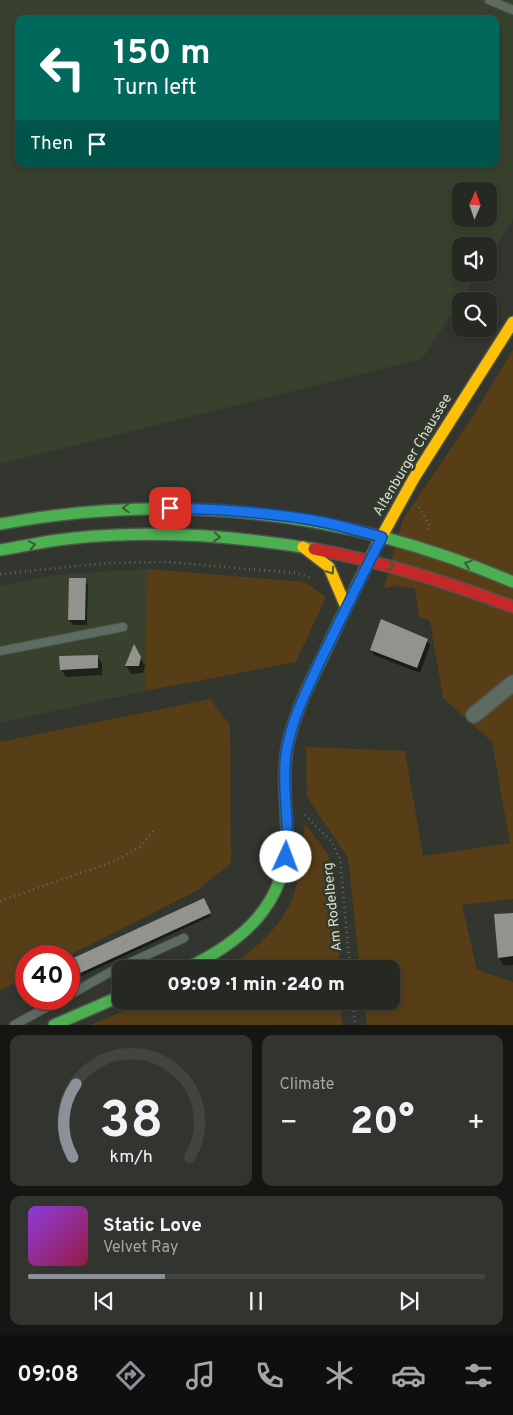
<!DOCTYPE html>
<html lang="en">
<head>
<meta charset="utf-8">
<style>
  body { margin:0; font-family:Overpass,sans-serif; background:#32342f; color:#f1f3f6; height:100vh; display:flex; flex-direction:column; font-size:19px; white-space:nowrap }
  * { box-sizing:border-box; margin:0 }
  p { font-size:16px; color:#a4a6a5 }
  .icon { flex:none; width:28px; height:28px; fill:none; stroke:currentColor; stroke-width:2; stroke-linecap:round; stroke-linejoin:round }
  .map { position:relative; height:1025px; overflow:hidden }
  .sheet { display:flex; flex-direction:column; gap:10px; padding:10px; background:#151613; flex:1 }
  .sheet>* { flex:none }
  .hud { position:absolute; left:15px; top:15px; width:484px; height:152px; border-radius:10px; box-shadow:0 2px 8px #0003,0 0 0 1px #424440; background:#00695c; color:#fff; overflow:hidden }
  .needle { width:32px; rotate:2deg }
  .tools { position:absolute; left:452px; top:182px; display:grid; gap:10px }
  .tools a { display:grid; place-items:center; width:45px; height:45px; border-radius:10px; background:#262822; box-shadow:0 2px 8px #0003,0 0 0 1px #424440; font-size:25px }
  .speed { position:absolute; left:15px; top:945px; display:flex; gap:10px; font-size:25px; font-weight:700; text-align:center }
  .speed>* { display:grid; place-content:center; width:65px; height:65px; border-radius:50%; background:#262822; box-shadow:0 2px 8px #0003,0 0 0 1px #424440; line-height:1 }
  .speed .limit { border:8px solid #d22; background:#fff; color:#111 }
  .pin { position:absolute; display:grid; place-items:center; width:42px; height:42px; color:#fff; margin:-21px; border-radius:10px; box-shadow:0 2px 8px #0006 }
  .me { position:absolute; width:55px; margin:-28px; rotate:2deg; stroke-linejoin:round; filter:drop-shadow(0 0 4px #0008) }
  .turn { display:flex; align-items:center; gap:18px; height:105px; padding:0 15px; font-size:22px }
  .turn .icon { width:65px; height:65px; stroke-width:2.5 }
  .turn b { display:block; font-size:35px; line-height:42px }
  .then { display:flex; align-items:center; height:48px; padding:0 15px; background:#0003; gap:10px; font-size:19px }
  .big { font-size:38px; font-weight:800; line-height:1.1 }
  .sheet .widget { flex:1; display:flex; flex-direction:column; justify-content:center; gap:8px; min-width:0; padding:0 18px; border-radius:10px; background:#32342f }
  .sheet .dial { align-items:center; gap:0 }
  .dial svg { height:130px; overflow:visible; fill:none; stroke:#424440; stroke-width:7; stroke-linecap:round; text-anchor:middle }
  .dial text { fill:#f1f3f6; stroke:none }
  .song { display:flex; align-items:center; gap:15px }
  .cover { width:60px; height:60px; border-radius:8px; background:linear-gradient(135deg,hsl(270 70% 55%),hsl(340 70% 35%)) }
  .played { height:5px; border-radius:2px; background:linear-gradient(90deg,#8c9099 30%,#424440 30%) }
  .keys { display:flex; justify-content:space-around; direction:ltr }
  .heat { display:flex; justify-content:space-between; align-items:center; font-size:28px; direction:ltr }
  .sheet .tiles { flex:1; display:grid; gap:10px; grid-template-columns:1fr 1fr }
  .widget:last-child { grid-column:span 2 }
  .trip { position:absolute; left:112px; top:960px; width:288px; height:50px; border-radius:10px; background:#262822; box-shadow:0 2px 8px #0003,0 0 0 1px #424440; font-weight:800; line-height:50px; text-align:center }
  .dock { display:flex; height:80px; justify-content:space-around; align-items:center; background:#0f100e; color:#a4a6a5 }
  .dock .icon { width:35px; height:35px }
  .dock .current { color:#8c9099 }
  .dock b { font-size:22px; color:#f1f3f6 }
  .map>svg:first-child { display:block }
  .built { fill:#38402e; fill-rule:evenodd }
  .green { fill:#573e17 }
  .shadow { fill:#0007 }
  .building { fill:#92938c }
  .lines { fill:none; stroke-linecap:round; stroke-linejoin:round }
  .lane-casing { stroke:#50534d; stroke-width:10 }
  .street-casing { stroke:#50534d; stroke-width:18 }
  .fast-casing { stroke:#50534d; stroke-width:14 }
  .slow-casing { stroke:#50534d; stroke-width:14 }
  .jam-casing { stroke:#50534d; stroke-width:14 }
  .path { stroke:#636c65; stroke-width:2.5; stroke-dasharray:1 4; stroke-linecap:butt }
  .lane { stroke:#5d6c62; stroke-width:8 }
  .street { stroke:#5d6c62; stroke-width:15 }
  .fast { stroke:#4caf50; stroke-width:11 }
  .slow { stroke:#ffc107; stroke-width:11 }
  .jam { stroke:#c62828; stroke-width:11 }
  .oneway { stroke:#3a5c36 }
  .route-casing { stroke:#114b97; stroke-width:12 }
  .route { stroke:#1a73e8; stroke-width:9 }
  .labels { text-anchor:middle; dominant-baseline:central; stroke-width:5; stroke-linejoin:round; paint-order:stroke }
  .street-label { font-size:14px; fill:#daded5; stroke:#32392b }
</style>
</head>
<body>
<div class="map">
<svg width="513" height="1025" viewBox="0 0 513 1025">
  <rect width="100%" height="100%" fill="#32362e"/>
  <path class="built" d="M0 0H513V219L489 257V246H461V274H478L422 359 0 464ZM19 19H495V164H19ZM461 191H489V219H461Z
    M147 569 145 691 0 723V586L54 575Z"/>
  <path class="green" d="M513 350V899L462 905 477 970 513 982V1025H367L364 1001H391V969H360L348 858 307 797 306 747 405 751 423 856 510 843 492 742 443 698 430 621 419 617 415 588 395 586 384 588 403 519 473 416Z
    M147 569 305 582 326 597 296 662 145 691Z
    M210 699 230 725 231 863 198 890 68 956H26V977L0 991V742Z
    M305 823 328 855 337 905 340 969H221C253 954 286 924 296 888 301 867 303 845 305 823Z
    M148 1001H341L342 1025H90Z"/>
  <path class="shadow" d="M85 579 88 585 87 625H73L69 620Z
    M427 640 430 645 420 673 374 655 371 650Z
    M134 647 145 666 143 673 131 674 126 666Z
    M97 656 102 664V675L66 677 61 669Z
    M203 899 211 916 79 977 71 960Z
    M513 914V965L504 966 499 958Z"/>
  <path class="building" d="M69 578H86L85 620H68Z
    M381 619 428 639 417 668 370 650Z
    M134 644 141 657 139 666H125Z
    M98 655V668L60 670 59 656Z
    M204 898 211 913 76 975 69 960Z
    M513 913V956L498 958 494 914Z"/>
  <g class="lines">
    <g class="lane-casing">
      <path id="lane" d="M489 0 513 10
        M0 651 123 627
        M69 995 116 969 184 938
        M14 1025 62 999"/>
    </g>
    <g class="street-casing">
      <path id="street" d="M474 715 513 683"/>
    </g>
    <g class="fast-casing">
      <path id="fast" d="M0 524C178 491 347 511 513 582
        M0 550C25 546 50 540 75 538 154 530 237 536 314 549
        M185 969C244 941 288 903 287 833 286 799 281 767 290 735 298 706 311 680 324 654 341 617 359 581 377 545
        M54 1025 121 996"/>
    </g>
    <g class="slow-casing">
      <path id="slow" d="M377 545 414 478 513 322
        M303 547 329 567 346 607"/>
    </g>
    <g class="jam-casing">
      <path id="jam" d="M314 549C383 562 448 582 513 607"/>
    </g>
    <path class="path" d="M419 507 430 526 428 531
      M0 574 107 563 168 562 296 573 312 578
      M305 815 330 840 340 859 350 969
      M0 901 115 861 141 846 155 829
      M353 1001 355 1025"/>
    <use href="#lane" class="lane"/>
    <use href="#street" class="street"/>
    <use href="#fast" class="fast"/>
    <use href="#slow" class="slow"/>
    <use href="#jam" class="jam"/>
  </g>
  <defs><path id="oneway-chevron" d="M-2-3.5L2.5 0L-2 3.5" fill="none" stroke-width="1.6" stroke-linecap="round" stroke-linejoin="round" transform="scale(1.25)"/></defs>
  <g class="oneway">
    <use href="#oneway-chevron" transform="translate(126 508) rotate(178)"/>
    <use href="#oneway-chevron" transform="translate(217 537) rotate(4)"/>
    <use href="#oneway-chevron" transform="translate(32 545) rotate(-11)"/>
    <use href="#oneway-chevron" transform="translate(468 564) rotate(-161)"/>
    <use href="#oneway-chevron" transform="translate(391 566) rotate(14)"/>
    <use href="#oneway-chevron" transform="translate(331 571) rotate(57)"/>
  </g>
  <g class="lines">
    <g class="route-casing">
      <path id="route" d="M170 508C221 509 272 512 323 522 343 526 362 532 382 537 361 577 342 617 322 657 308 688 291 719 286 754 281 788 291 823 286 857"/>
    </g>
    <use href="#route" class="route"/>
  </g>
  <g class="labels">
    <g class="street-label">
      <text transform="translate(413 455) rotate(-59)">Altenburger Chaussee</text>
      <text transform="translate(333 907) rotate(-96)">Am Rodelberg</text>
    </g>
  </g>
</svg>
<div class="tools">
<a><svg class="needle" viewBox="-14 -14 28 28"><path d="M0-13l5 13h-10z" fill="#e53935"/><path d="M0 13l5-13h-10z" fill="#a4a6a5"/></svg></a>
<a><svg class="icon" aria-label="sound" viewBox="0 0 24 24"><path d="M4 9h4l5-4v14l-5-4H4zM17 9q2 3 0 6"/></svg></a>
<a><svg class="icon" aria-label="search" viewBox="0 0 24 24"><circle cx="10" cy="10" r="6"/><path d="M15 15l6 6"/></svg></a>
</div>
<div class="speed"><div class="limit">40</div></div>
<div class="pin" style="left:170px;top:508px;background:#d93025"><svg class="icon" aria-label="arrive" viewBox="0 0 24 24"><path d="M6 21V4h12l-3 4 3 4H6"/></svg></div>
<svg class="me" style="left:286px;top:857px" viewBox="-20 -20 40 40"><circle r="19" fill="#fff"/><path d="M0-13L10 11 0 6-10 11z" fill="#1a73e8"/></svg>
<div class="trip">09:09 · 1 min · 240 m</div>
<div class="hud">
<div class="turn"><svg class="icon" aria-label="left" viewBox="0 0 24 24"><path d="M17 20v-9H6M10 6l-5 5 5 5"/></svg><div><b>150 m</b>Turn left</div></div>
<div class="then">Then<svg class="icon" aria-label="arrive" viewBox="0 0 24 24"><path d="M6 21V4h12l-3 4 3 4H6"/></svg></div>
</div>
</div>
<section class="sheet">
<div class="tiles">
<div class="widget dial"><svg viewBox="0 0 100 80">
<path d="M14 69A42 42 0 1 1 86 69"/>
<path d="M14 69A42 42 0 0 1 16 24" stroke="#8c9099"/>
<text x="50" y="56" font-size="32" font-weight="700">38</text>
<text x="50" y="72" font-size="11">km/h</text>
</svg></div>
<div class="widget"><p>Climate</p>
<div class="heat"><a>−</a><b class="big">20°</b><a>+</a></div>
</div>
<div class="widget">
<div class="song"><i class="cover"></i><div><b>Static Love</b><p>Velvet Ray</p></div></div>
<div class="played"></div>
<div class="keys"><svg class="icon" aria-label="previous" viewBox="0 0 24 24"><path d="M18 5L8 12l10 7zM5 5v14"/></svg><svg class="icon" aria-label="pause" viewBox="0 0 24 24"><path d="M8 5v14M16 5v14"/></svg><svg class="icon" aria-label="next" viewBox="0 0 24 24"><path d="M6 5l10 7-10 7zM19 5v14"/></svg></div>
</div>
</div>
</section>
<nav class="dock">
<b>09:08</b>
<svg class="icon current" aria-label="directions" viewBox="0 0 24 24"><path d="M12 3l9 9-9 9-9-9zM9 14v-3h6M13 9l2 2-2 2"/></svg>
<svg class="icon" aria-label="music" viewBox="0 0 24 24"><path d="M9 18V5l10-2v13"/><circle cx="6" cy="18" r="3"/><circle cx="16" cy="16" r="3"/></svg>
<svg class="icon" aria-label="phone" viewBox="0 0 24 24"><path d="M5 4h4l2 5-3 2q2 4 5 5l2-3 5 2v4C11 20 4 13 5 4z"/></svg>
<svg class="icon" aria-label="climate" viewBox="0 0 24 24"><path d="M12 3v18M4 7l16 10M4 17L20 7"/></svg>
<svg class="icon" aria-label="car" viewBox="0 0 24 24"><path d="M5 17H2v-5l4-1 3-4h7l3 4 3 1v5h-3M9 17h6M6 11h13"/><circle cx="7" cy="17" r="2"/><circle cx="17" cy="17" r="2"/></svg>
<svg class="icon" aria-label="filters" viewBox="0 0 24 24"><path d="M4 7h16M4 17h16"/><circle cx="9" cy="7" r="2"/><circle cx="15" cy="17" r="2"/></svg>
</nav>
</body>
</html>
